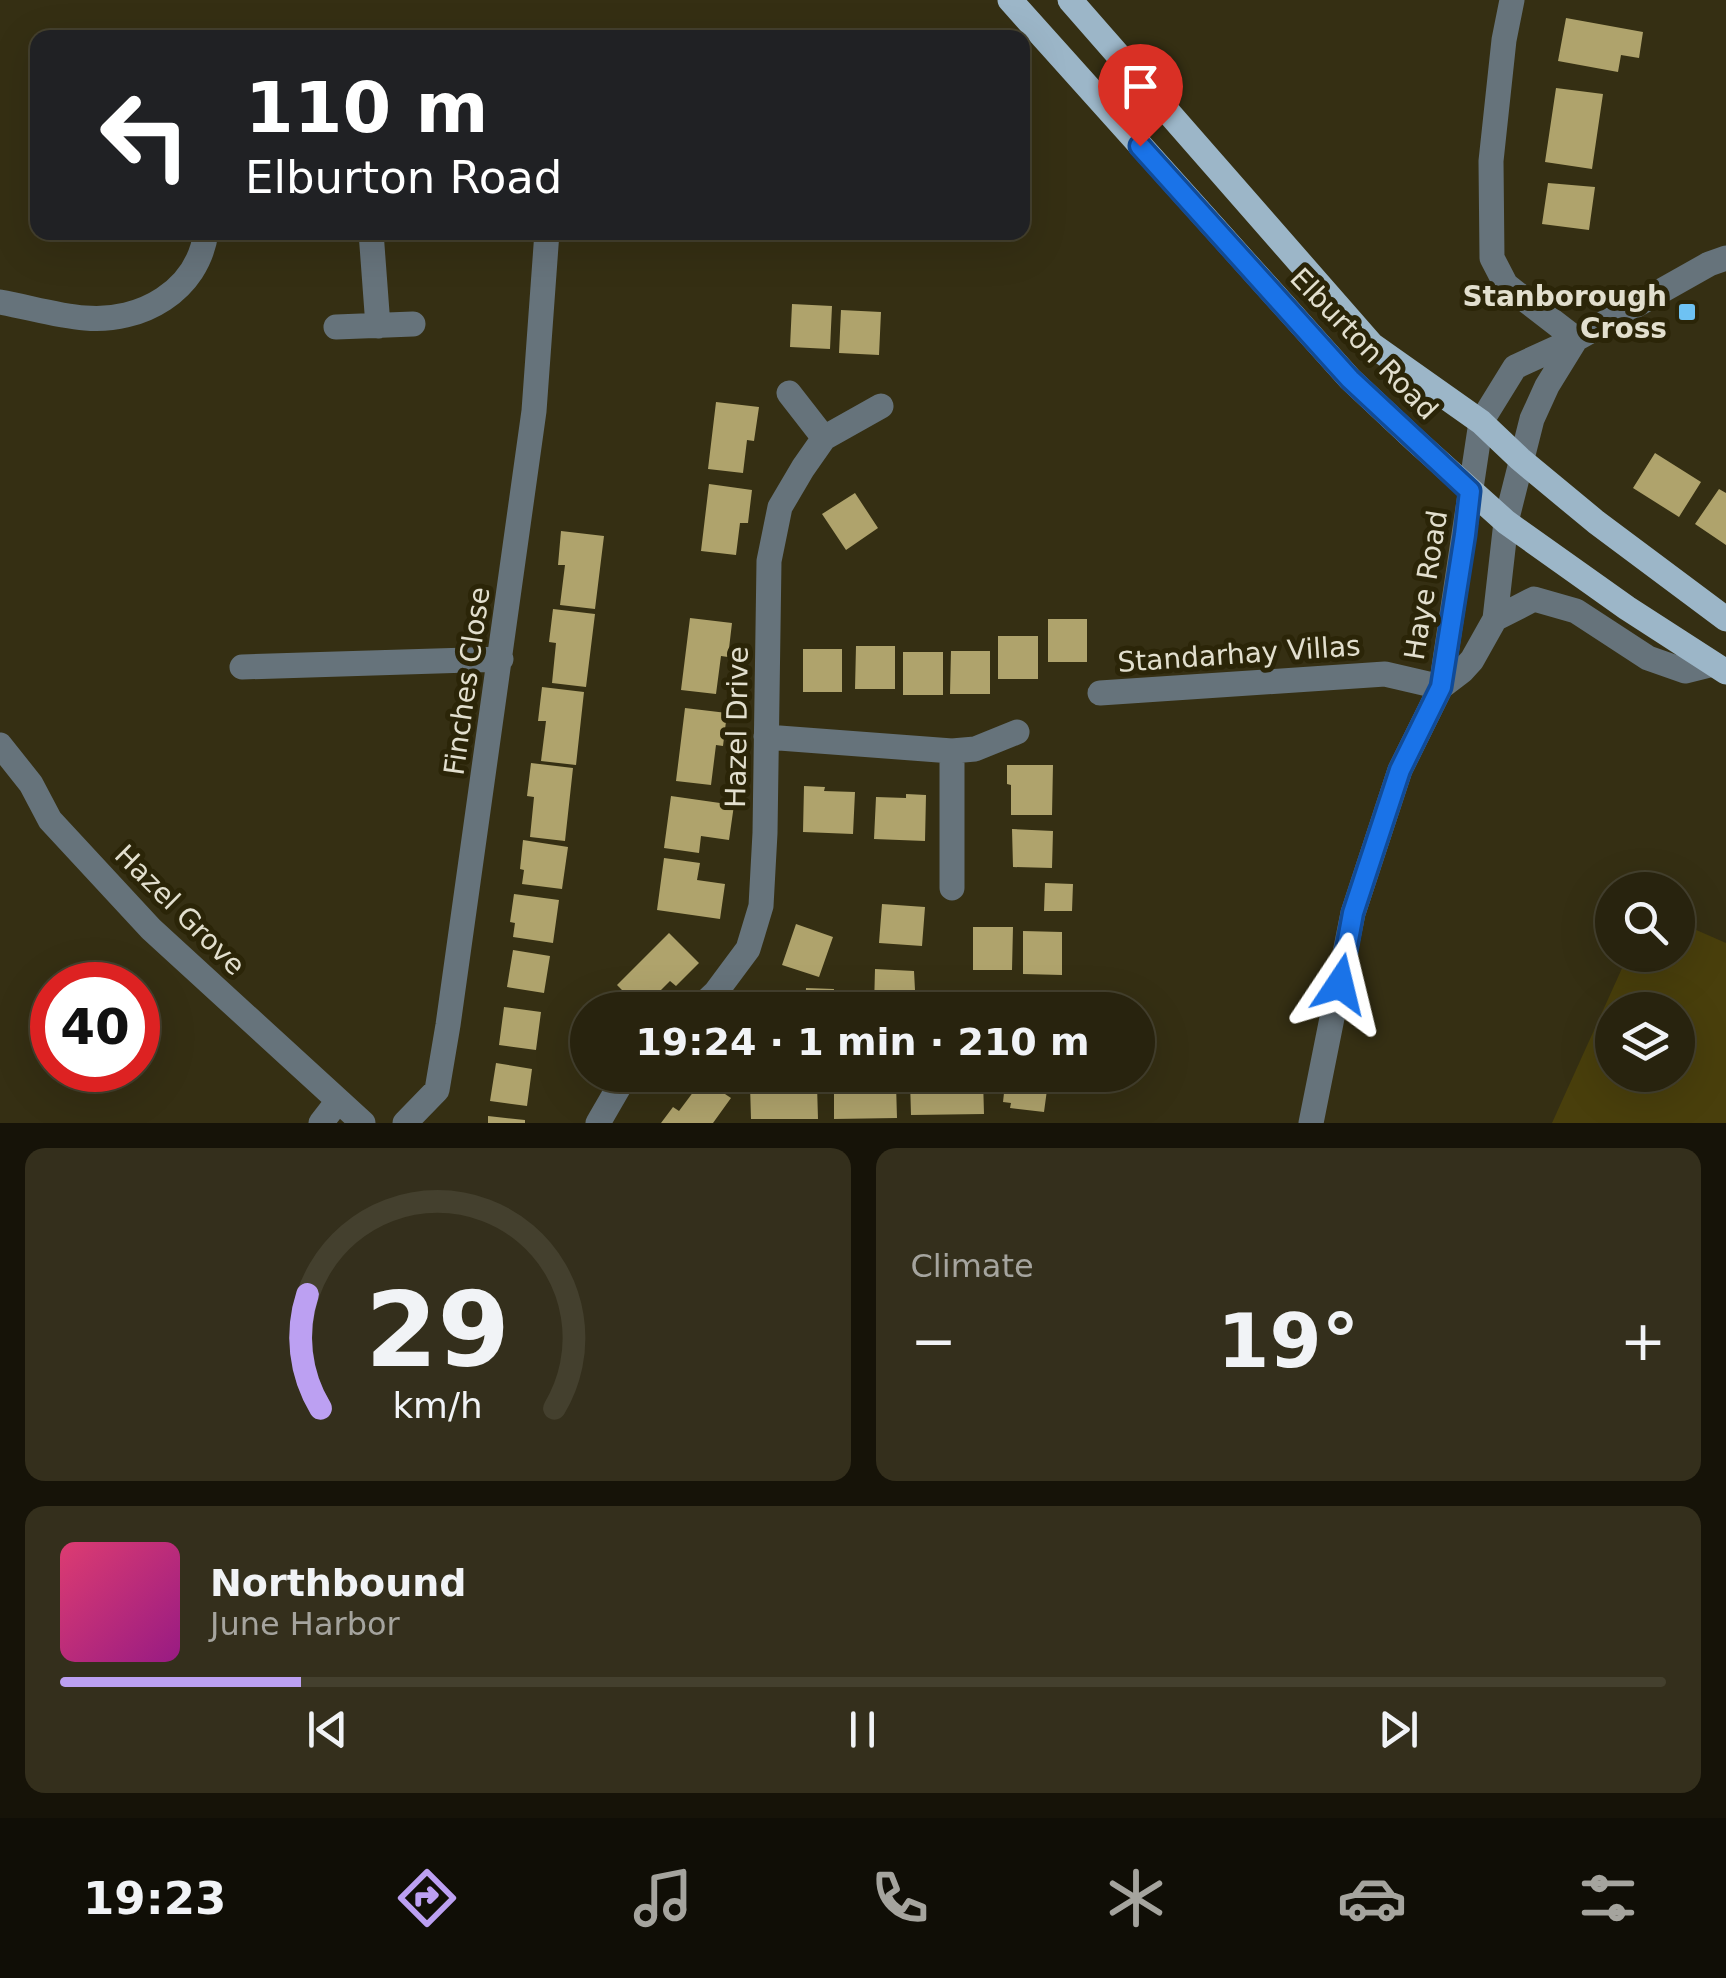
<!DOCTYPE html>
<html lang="en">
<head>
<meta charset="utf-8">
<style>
  body { margin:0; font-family:"DejaVu Sans",sans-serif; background:#342f1c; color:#f1f3f6; height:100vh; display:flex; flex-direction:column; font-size:38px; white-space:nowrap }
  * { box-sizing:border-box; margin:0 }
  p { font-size:32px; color:#a5a49e }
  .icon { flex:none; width:55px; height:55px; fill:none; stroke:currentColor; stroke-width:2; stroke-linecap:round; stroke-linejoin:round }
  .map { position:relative; height:1123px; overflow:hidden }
  .details { display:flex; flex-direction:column; gap:25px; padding:25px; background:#161308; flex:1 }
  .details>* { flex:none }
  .hud { position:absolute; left:30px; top:30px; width:1000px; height:210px; border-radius:20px; box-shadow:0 10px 40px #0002,0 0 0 2px #44402e; background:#202124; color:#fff; overflow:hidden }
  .tools { position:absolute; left:1595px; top:872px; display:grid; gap:20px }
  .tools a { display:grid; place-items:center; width:100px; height:100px; border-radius:50%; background:#28230e; box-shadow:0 10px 40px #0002,0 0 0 2px #44402e; font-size:50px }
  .speed { position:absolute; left:30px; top:962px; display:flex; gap:20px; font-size:50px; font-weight:700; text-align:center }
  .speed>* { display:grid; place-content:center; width:130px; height:130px; border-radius:50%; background:#28230e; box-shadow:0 10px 40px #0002,0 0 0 2px #44402e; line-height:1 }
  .speed .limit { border:15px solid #d22; background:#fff; color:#111 }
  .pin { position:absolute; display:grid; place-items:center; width:85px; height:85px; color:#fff; margin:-102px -42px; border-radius:50% 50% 50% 0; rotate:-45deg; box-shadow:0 0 10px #0007 }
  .pin .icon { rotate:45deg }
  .me { position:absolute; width:110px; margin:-55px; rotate:10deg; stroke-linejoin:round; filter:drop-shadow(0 0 8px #0008) }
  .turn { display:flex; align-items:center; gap:35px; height:210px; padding:0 50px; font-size:45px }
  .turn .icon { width:130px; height:130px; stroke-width:2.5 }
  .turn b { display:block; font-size:70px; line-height:85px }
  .big { font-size:75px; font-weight:700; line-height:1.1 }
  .details .tile { flex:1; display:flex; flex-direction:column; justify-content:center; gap:15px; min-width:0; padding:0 35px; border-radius:20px; background:#342f1c }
  .details .dial { align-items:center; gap:0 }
  .dial svg { height:260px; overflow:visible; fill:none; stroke:#44402e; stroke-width:7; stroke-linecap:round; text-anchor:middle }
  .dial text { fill:#f1f3f6; stroke:none }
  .song { display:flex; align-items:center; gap:30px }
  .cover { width:120px; height:120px; border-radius:15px; background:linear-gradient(135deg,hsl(340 70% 55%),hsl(310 70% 35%)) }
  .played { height:10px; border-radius:5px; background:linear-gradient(90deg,#bca0f2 15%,#44402e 15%) }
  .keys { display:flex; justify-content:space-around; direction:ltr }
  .heat { display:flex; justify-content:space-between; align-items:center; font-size:55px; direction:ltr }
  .details .tiles { flex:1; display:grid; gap:25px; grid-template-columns:1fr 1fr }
  .tile:last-child { grid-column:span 2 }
  .trip { position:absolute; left:570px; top:992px; width:585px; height:100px; border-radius:50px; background:#28230e; box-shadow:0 10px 40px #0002,0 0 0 2px #44402e; font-weight:700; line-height:100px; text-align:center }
  .dock { display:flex; height:160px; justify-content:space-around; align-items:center; background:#100e06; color:#a5a49e }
  .dock .icon { width:70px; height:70px }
  .dock .current { color:#bca0f2 }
  .dock b { font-size:45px; color:#f1f3f6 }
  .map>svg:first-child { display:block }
  .green { fill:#493f0c; fill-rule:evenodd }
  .building { fill:#afa36c }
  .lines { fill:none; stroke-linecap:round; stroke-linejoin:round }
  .minor { stroke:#66737b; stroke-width:25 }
  .major { stroke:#9cb6c8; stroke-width:25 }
  .route-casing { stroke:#114b97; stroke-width:25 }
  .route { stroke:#1a73e8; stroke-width:18 }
  .poi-dot { fill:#6ec2f3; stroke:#2b2508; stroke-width:4 }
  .labels { text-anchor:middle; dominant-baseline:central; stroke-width:10; stroke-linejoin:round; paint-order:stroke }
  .poi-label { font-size:28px; font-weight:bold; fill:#e2dfce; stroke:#2b2508; text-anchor:end }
  .street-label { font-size:28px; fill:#e2dfce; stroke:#2b2508 }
</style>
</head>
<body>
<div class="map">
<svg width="1726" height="1123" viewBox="0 0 1726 1123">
  <rect width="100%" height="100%" fill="#352f13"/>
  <path class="green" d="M1678 922 1726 943V1123H1552L1628 955H1678ZM1612 1010H1678V1075H1612Z"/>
  <path class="building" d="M1566 18 1643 32 1639 58 1621 55 1618 72 1558 61Z
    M1556 88 1603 94 1592 169 1545 162Z
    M1548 183 1595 187 1589 230 1542 224Z
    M792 304 832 306 830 349 790 347Z
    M841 310 881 312 879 355 839 353Z
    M716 402 759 407 754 441 747 440 743 473 708 469Z
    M1655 453 1701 482 1679 517 1633 488Z
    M709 484 752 490 748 523H740L736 555 701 551Z
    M1719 489 1726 493V545L1695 524Z
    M855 493 878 528 846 550 822 514Z
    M561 531 604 536 595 609 560 605 565 565H558Z
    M553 609 595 614 586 687 552 683 556 643 549 642Z
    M690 618 732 623 728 657 721 656 716 694 681 690Z
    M1048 619H1087V662H1048Z
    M998 636H1038V679H998Z
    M856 646H895V689H855Z
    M803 649H842V692H803Z
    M951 651H990V694H950Z
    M903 652H943V695H903Z
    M542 687 584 692 576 765 541 761 546 721H538Z
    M685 708 727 713 723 746 716 745 711 785 676 781Z
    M531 763 573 768 565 841 530 837 534 797 527 796Z
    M1007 765H1053L1052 815H1011V785L1007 784Z
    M804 786 825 787 824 791 855 792 853 834 803 832Z
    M906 794 926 795 925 841 874 839 876 797 906 798Z
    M671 796 734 805 729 840 701 836 699 853 664 848Z
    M1012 829 1053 831 1052 868 1013 867Z
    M523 840 568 847 562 889 522 884 524 870 520 869Z
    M664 858 700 863 697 880 725 884 720 919 657 910Z
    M1045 883 1073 884 1072 911H1044Z
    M514 894 559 900 553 943 513 937 515 923 510 922Z
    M882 904 925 907 922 946 879 943Z
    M796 924 833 937 819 977 782 965Z
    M973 927H1013L1012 970H973Z
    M1023 931 1062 932V975L1023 974Z
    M669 933 699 963 676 986 670 981 641 1010H623L612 1000 622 990 617 985Z
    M513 950 550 956 544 993 507 987Z
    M875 969 914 971 916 1009 874 1007Z
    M806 988 834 989 833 1010H805Z
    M504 1007 541 1012 536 1050 499 1045Z
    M496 1063 532 1069 527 1106 490 1101Z
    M706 1075H722L734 1083 725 1094 731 1098 713 1123H661L673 1107 679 1111Z
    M949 1075H978V1079H983L984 1114 911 1115 910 1081 949 1080Z
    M1006 1075H1049L1044 1112 1010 1108 1011 1103 1003 1102Z
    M806 1077V1085H817L818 1119H751L750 1085H777L776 1078Z
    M891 1077V1084H896L897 1118 834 1119V1085L862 1084V1078Z
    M488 1116 525 1120V1123H488Z"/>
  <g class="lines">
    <path class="minor" d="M1512 0 1504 40 1491 161 1492 258 1506 285 1576 339
      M371 232 378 326
      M0 302C28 307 57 316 85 318 141 323 198 291 206 232
      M336 327 413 324
      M789 393 824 438
      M1495 619 1534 599 1576 611 1648 658 1685 671 1713 664
      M242 667 501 659
      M1441 687 1462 671 1472 660 1495 619 1506 522 1532 419 1547 386 1576 339
      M1100 693 1385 674 1441 687
      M766 737 952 751 975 749 1017 732
      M0 745 31 784 50 820 151 929 363 1123
      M952 751V888
      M716 992 738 1010
      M697 1010 716 992 748 949 761 906 765 833 769 561 780 507 803 468 824 438 881 406
      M321 1123 338 1101
      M405 1123 437 1090 448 1025 534 411 547 232
      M598 1123 620 1085 630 1075
      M1311 1123 1353 913 1400 770 1441 687 1481 422 1515 367 1576 339 1709 264 1726 258"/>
    <path class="major" d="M1010 0 1350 379 1416 441 1506 522 1627 608 1726 672
      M1070 0 1372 345 1481 422 1520 459 1596 522 1726 619"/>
  </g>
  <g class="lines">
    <g class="route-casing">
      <path id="route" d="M1140 146 1350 379 1470 491 1465 535 1441 687 1400 770 1353 913 1340 984"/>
    </g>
    <use href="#route" class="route"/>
  </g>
  <rect class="poi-dot" x="1677" y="302" width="20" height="20" rx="5"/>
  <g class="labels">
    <g class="poi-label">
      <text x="1667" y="296">Stanborough<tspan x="1667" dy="32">Cross</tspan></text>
    </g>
    <g class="street-label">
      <text transform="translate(1364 344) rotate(46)">Elburton Road</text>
      <text transform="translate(1426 585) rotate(-81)">Haye Road</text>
      <text transform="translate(1239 654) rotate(-4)">Standarhay Villas</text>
      <text transform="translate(467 681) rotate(-82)">Finches Close</text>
      <text transform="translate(737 727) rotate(-89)">Hazel Drive</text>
      <text transform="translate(180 910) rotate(45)">Hazel Grove</text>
    </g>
  </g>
</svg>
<div class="tools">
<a><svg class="icon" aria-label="search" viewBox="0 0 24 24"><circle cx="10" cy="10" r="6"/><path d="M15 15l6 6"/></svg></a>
<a><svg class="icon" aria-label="layers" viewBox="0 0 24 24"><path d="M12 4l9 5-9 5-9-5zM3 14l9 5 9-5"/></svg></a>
</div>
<div class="speed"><div class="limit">40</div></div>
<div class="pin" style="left:1140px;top:146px;background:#d93025"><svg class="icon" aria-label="arrive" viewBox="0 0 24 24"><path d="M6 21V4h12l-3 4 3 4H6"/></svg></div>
<svg class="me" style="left:1340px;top:984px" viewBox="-20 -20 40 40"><path d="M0-17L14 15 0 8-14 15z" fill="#1a73e8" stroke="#fff" stroke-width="4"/></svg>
<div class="trip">19:24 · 1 min · 210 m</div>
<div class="hud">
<div class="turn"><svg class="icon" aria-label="left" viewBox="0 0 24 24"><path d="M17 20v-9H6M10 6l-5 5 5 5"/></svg><div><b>110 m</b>Elburton Road</div></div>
</div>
</div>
<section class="details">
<div class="tiles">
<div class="tile dial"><svg viewBox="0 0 100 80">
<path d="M14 69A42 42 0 1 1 86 69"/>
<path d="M14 69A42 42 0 0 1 10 34" stroke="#bca0f2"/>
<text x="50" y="56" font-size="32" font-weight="700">29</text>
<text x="50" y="72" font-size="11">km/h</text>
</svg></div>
<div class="tile"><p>Climate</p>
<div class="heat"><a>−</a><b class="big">19°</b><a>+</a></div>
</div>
<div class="tile">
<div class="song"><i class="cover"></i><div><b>Northbound</b><p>June Harbor</p></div></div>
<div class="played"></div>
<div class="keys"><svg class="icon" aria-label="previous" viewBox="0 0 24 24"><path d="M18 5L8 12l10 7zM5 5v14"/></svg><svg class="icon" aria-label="pause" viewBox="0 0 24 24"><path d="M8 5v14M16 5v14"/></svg><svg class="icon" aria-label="next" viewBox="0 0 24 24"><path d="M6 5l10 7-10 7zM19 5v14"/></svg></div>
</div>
</div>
</section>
<nav class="dock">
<b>19:23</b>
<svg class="icon current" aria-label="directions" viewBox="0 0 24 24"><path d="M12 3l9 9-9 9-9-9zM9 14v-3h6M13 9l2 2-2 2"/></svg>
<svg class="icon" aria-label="music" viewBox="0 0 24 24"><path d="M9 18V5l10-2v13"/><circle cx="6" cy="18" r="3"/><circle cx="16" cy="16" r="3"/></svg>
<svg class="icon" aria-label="phone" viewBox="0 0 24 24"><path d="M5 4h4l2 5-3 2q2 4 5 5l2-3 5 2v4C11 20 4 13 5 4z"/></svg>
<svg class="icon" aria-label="climate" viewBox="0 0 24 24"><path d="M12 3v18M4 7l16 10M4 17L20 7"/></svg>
<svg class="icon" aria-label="car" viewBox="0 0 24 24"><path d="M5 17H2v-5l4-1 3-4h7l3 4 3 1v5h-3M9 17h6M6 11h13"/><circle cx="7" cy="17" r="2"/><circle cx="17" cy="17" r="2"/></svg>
<svg class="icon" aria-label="filters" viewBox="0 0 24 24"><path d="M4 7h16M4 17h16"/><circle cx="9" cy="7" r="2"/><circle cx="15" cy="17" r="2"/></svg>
</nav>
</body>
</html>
